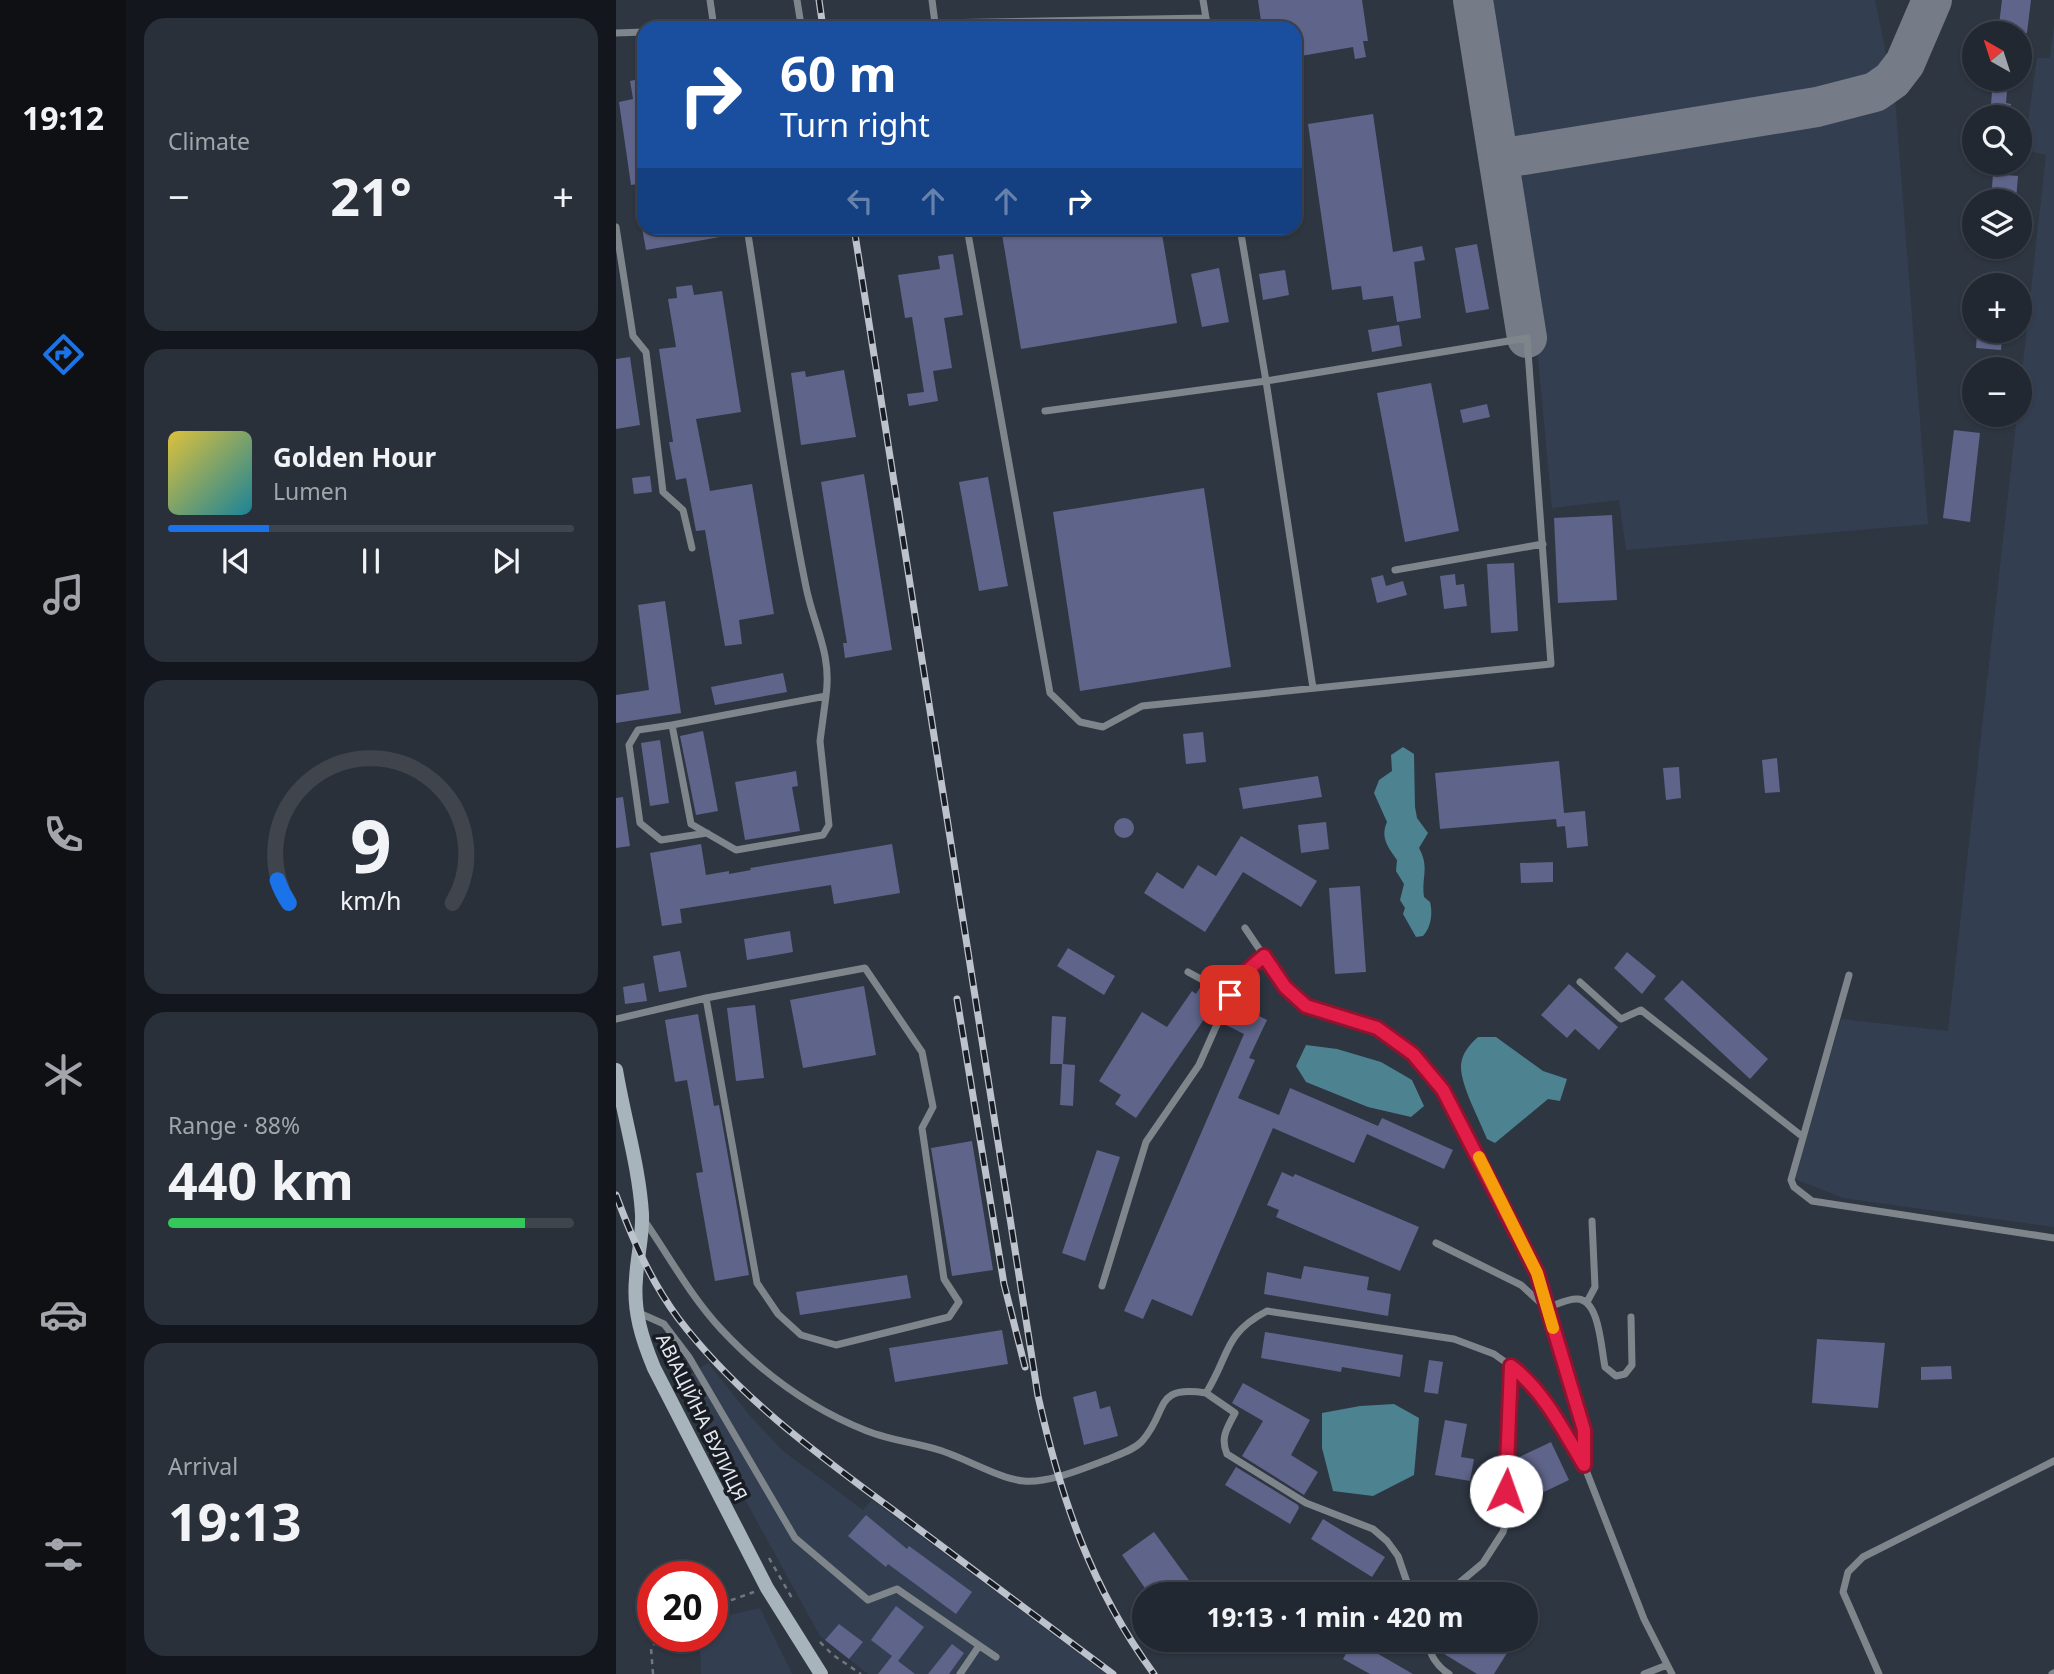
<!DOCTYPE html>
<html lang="en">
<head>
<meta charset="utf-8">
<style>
  body { margin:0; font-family:"Noto Sans",sans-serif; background:#2a303a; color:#f1f3f6; height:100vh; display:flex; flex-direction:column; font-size:26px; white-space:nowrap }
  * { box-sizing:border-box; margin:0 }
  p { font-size:23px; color:#a2a6ac }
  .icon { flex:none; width:38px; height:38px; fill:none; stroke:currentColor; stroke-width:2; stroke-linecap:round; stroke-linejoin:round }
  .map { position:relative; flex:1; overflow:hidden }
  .side { display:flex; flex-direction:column; gap:18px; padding:18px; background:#13161c; width:490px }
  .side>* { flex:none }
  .hud { position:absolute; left:21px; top:21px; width:665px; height:214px; border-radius:21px; box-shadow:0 2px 5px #0004,0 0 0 2px #3f444d; background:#1a4fa0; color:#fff; overflow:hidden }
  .needle { width:46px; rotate:321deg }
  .controls { position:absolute; left:1346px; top:21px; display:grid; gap:14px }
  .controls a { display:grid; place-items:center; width:70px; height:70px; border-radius:50%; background:#222832; box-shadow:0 2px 5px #0004,0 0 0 2px #3f444d; font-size:35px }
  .speed { position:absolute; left:21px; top:1561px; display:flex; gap:14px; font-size:35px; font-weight:700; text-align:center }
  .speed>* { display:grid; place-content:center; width:91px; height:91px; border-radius:50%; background:#222832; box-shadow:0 2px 5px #0004,0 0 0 2px #3f444d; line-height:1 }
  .speed .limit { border:10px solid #d22; background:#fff; color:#111 }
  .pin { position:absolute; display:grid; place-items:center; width:60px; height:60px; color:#fff; margin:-30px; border-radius:14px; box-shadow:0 4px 10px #0006 }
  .me { position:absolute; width:77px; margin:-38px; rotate:3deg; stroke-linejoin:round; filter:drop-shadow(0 0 5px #0008) }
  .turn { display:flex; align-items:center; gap:24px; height:147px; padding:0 28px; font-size:32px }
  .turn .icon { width:91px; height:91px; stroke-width:2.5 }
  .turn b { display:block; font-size:49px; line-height:60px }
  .lanes { display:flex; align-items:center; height:66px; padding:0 28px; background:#0003; justify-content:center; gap:35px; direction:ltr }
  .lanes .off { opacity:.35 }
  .big { font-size:52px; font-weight:700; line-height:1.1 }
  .side .tile { flex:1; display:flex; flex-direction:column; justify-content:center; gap:10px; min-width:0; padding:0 24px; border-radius:21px; background:#2a303a }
  .side .dial { align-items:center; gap:0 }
  .dial svg { height:182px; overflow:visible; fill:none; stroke:#3f444d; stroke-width:7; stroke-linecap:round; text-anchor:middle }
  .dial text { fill:#f1f3f6; stroke:none }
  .song { display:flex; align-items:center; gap:21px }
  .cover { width:84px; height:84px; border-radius:10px; background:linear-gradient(135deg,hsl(50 70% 55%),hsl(190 70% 35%)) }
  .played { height:7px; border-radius:4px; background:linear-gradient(90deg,#1a73e8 25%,#3f444d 25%) }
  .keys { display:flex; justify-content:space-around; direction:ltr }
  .heat { display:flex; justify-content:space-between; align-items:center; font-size:38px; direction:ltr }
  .charge { height:10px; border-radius:5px; background:linear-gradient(90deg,#34c759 88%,#3f444d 0) }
  .trip { position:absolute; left:516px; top:1582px; width:406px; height:70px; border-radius:35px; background:#222832; box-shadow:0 2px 5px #0004,0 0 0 2px #3f444d; font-weight:700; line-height:70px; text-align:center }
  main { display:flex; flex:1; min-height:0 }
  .tabs { display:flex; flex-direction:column; width:126px; justify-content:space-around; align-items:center; background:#0e1014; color:#a2a6ac }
  .tabs .icon { width:49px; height:49px }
  .tabs .current { color:#1a73e8 }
  .tabs b { font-size:32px; color:#f1f3f6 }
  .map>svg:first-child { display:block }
  .built { fill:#333f51 }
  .water { fill:#4d8290 }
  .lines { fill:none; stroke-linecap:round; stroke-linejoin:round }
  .taxiway { stroke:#767c87; stroke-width:40 }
  .building { fill:#5f648a }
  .path { stroke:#707681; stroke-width:2.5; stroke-dasharray:5 5; stroke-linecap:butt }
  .lane { stroke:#7f868b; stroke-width:7 }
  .secondary { stroke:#a8b4bb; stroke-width:14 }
  .rail-casing { stroke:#bdc3cc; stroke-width:7 }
  .rail { stroke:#191d23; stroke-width:4.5; stroke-dasharray:13; stroke-linecap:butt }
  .route-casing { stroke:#92132f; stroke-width:18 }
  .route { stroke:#e11d48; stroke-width:12 }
  .slow { stroke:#f59e0b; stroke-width:12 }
  .labels { text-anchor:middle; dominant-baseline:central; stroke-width:7; stroke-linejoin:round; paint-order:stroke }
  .street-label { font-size:19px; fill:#e4e9f1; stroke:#191d23 }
</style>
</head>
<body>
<main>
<nav class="tabs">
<b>19:12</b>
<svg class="icon current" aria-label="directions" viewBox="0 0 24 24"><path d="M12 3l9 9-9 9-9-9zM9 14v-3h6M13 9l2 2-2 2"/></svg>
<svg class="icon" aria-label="music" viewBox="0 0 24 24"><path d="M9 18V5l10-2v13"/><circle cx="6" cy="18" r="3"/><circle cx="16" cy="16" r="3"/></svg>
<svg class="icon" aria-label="phone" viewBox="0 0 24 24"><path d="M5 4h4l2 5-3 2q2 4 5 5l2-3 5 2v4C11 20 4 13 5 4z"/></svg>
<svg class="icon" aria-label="climate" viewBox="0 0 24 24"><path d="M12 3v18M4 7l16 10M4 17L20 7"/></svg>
<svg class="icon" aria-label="car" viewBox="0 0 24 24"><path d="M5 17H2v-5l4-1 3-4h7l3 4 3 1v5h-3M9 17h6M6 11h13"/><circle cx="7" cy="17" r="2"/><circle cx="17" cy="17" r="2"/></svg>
<svg class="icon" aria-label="filters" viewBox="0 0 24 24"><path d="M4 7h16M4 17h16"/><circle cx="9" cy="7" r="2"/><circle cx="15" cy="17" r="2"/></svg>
</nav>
<section class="side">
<div class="tile"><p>Climate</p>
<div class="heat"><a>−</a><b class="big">21°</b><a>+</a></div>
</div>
<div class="tile">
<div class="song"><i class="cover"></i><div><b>Golden Hour</b><p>Lumen</p></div></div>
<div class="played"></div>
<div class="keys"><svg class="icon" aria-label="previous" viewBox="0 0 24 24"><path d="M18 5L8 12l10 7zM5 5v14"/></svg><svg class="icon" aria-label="pause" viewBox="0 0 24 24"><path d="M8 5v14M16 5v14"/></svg><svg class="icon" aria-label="next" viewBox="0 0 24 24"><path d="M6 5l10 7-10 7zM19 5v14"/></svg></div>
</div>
<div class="tile dial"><svg viewBox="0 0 100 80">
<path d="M14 69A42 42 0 1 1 86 69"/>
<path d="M14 69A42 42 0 0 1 9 59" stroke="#1a73e8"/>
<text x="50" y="56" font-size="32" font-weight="700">9</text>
<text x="50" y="72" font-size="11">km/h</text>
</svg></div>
<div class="tile"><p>Range · 88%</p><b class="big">440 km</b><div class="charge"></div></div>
<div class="tile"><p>Arrival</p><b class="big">19:13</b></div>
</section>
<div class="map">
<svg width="1438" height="1674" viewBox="0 0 1438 1674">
  <rect width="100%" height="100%" fill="#2e3642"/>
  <path class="built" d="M875 0H1259L1279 98 1312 524 1010 550 1003 500 936 508 914 272Z
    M1438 24V1227L1227 1198 1179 1179 1225 1019 1332 1031 1401 415H1404V390L1430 155 1408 150 1421 58H1434Z
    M92 1363 135 1417 167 1451 247 1510 256 1500 490 1674H252L204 1636 64 1381Z
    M144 1608 176 1674H85L84 1636H96V1619Z"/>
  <path class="water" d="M787 747 798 754 799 807 801 818 812 833 803 848C814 868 805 877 808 897L814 902C817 913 815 928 807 936L800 937 787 914 789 908 784 900 788 884 780 871 781 860C772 847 764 838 771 822L758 793 763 780 776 771 775 755Z
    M862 1037H880L927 1071 951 1079 944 1101 932 1099 879 1143 871 1139C864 1120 844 1085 845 1065 846 1053 854 1044 862 1037Z
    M690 1045 721 1049 765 1062 796 1080 808 1106 795 1117 752 1107 690 1082 680 1066Z
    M778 1404 803 1418 798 1475 757 1496 717 1491 706 1448V1413L744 1406Z"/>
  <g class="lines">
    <path class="taxiway" d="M857 0 911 338
      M883 159 1201 107 1259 92 1276 80 1289 63 1316 0"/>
  </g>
  <path class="building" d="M642 0H746L752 41H747L750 57 739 59 737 47 679 57V28H646Z
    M1386 0H1415L1411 33H1382Z
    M28 78V183L15 185 3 102 17 99 14 81Z
    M1377 79H1392L1390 103 1395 104 1394 117H1374Z
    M757 114 777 252 806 246 809 260 798 262 805 318 781 322 777 296 747 300 745 286 716 290 692 124Z
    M1377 174 1402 176 1400 201H1375Z
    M26 228H120L121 234 30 250Z
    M385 228H545L561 323 405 349Z
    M861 244 873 309 850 313 839 248Z
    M337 254 347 315 328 318 336 368 317 371 322 401 293 406 291 394 308 392 296 317 289 318 282 275 324 269 322 256Z
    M603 268 613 322 586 327 575 274Z
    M669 270 673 295 647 300 643 274Z
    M76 285 78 295 106 291 125 412 80 419 94 491 136 484 158 614 123 620 126 644 109 646 89 530 80 531 70 478 60 480 53 442H57L43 349 60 347 52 299 61 298 60 287Z
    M783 325 786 346 756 352 752 330Z
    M1361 334 1386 337 1385 350 1360 348Z
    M14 357 24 425 0 429V359Z
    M228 370 240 437 185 445 175 373 189 371 190 377Z
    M815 383 843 531 789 542 761 393Z
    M871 404 874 417 847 423 844 410Z
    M1338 430 1364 433 1354 522 1327 518Z
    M248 474 276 650 229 658 227 643H231L205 482Z
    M34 476 36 492 18 494 16 478Z
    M372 477 392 586 363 591 343 482Z
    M588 488 615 667 464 691 437 512Z
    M996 515 1001 600 942 603 938 518Z
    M898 563 902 631 875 633 871 564Z
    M839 574 840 585 848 584 851 606 828 609 824 576Z
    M767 575 770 586 787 581 791 595 761 603 755 578Z
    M49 601 65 713 0 723V695L33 690 22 605Z
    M167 673 171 692 99 705 95 687Z
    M87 731 102 811 80 815 64 736Z
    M587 732 590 762 570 764 567 734Z
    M44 740 53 803 34 806 25 743Z
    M1161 758 1164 792 1149 793 1146 760Z
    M943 761 948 813 969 811 972 846 951 848 949 826 941 827 940 819 824 829 819 773Z
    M1063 767 1065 798 1050 800 1047 768Z
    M180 771 182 786 176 787 184 831 129 840 119 782Z
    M702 776 706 797 627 809 623 788Z
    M7 797 14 846 0 848V798Z
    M498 828a10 10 0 1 1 20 0a10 10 0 1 1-20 0Z
    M710 822 713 849 685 853 682 825Z
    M625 836 701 881 685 907 627 872 589 932 528 893 541 872 567 889 582 865 600 876Z
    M85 844 90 875 113 871V874L135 870 134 868 276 844 284 893 218 904 215 885 64 909 66 923 46 926 34 853Z
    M937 862V882L905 883 904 863Z
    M744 886 750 972 719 974 713 888Z
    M174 931 177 952 131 960 128 939Z
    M452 948 499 976 488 995 441 966Z
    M64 951 71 987 43 992 37 956Z
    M1011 952 1040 976 1026 994 998 968Z
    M1066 980 1152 1059 1134 1079 1048 999Z
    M28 983 31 1001 9 1004 7 987Z
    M953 984 1002 1027 983 1050 959 1029 951 1038 925 1015Z
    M248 986 260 1055 187 1068 174 1000Z
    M585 986 606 998 597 1019 591 1015 520 1118 499 1104 505 1095 483 1081 526 1012 551 1027 576 991 580 994Z
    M617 1003 651 1020 633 1058 639 1060 622 1098 663 1115 674 1088 762 1126 766 1118 837 1150 828 1169 751 1134 738 1163 657 1128 576 1316 536 1299 527 1319 508 1311 628 1034 608 1024Z
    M139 1005 148 1078 120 1081 111 1008Z
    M82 1014 98 1106 103 1105 133 1275 99 1281 80 1173 87 1172 71 1080 59 1082 49 1020Z
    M436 1016 450 1017 447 1064 459 1065 457 1106 444 1105 446 1064H434Z
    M356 1141 377 1270 336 1276 315 1148Z
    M481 1150 504 1157 469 1261 446 1253Z
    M666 1172 677 1177 679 1174 803 1227 784 1271 660 1217 663 1210 651 1205Z
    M688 1266 753 1277 751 1290 775 1294 772 1316 648 1294 651 1272 685 1279Z
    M291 1275 295 1298 184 1315 180 1292Z
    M386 1330 392 1364 279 1382 273 1348Z
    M649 1332 787 1355 784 1377 726 1367 725 1372 645 1358Z
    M1201 1339 1269 1343 1262 1408 1196 1403Z
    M813 1360 827 1362 822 1394 808 1392Z
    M1335 1366 1336 1379 1305 1380V1367Z
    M627 1383 694 1420 675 1455 702 1472 688 1495 626 1456 647 1421 616 1403Z
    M480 1391 484 1409 494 1406 502 1436 468 1445 457 1397Z
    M829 1420 851 1424 845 1457 858 1459 854 1481 819 1475Z
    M935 1442 953 1480 911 1500 896 1468 897 1460Z
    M620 1467 682 1505 683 1508 674 1524 609 1485Z
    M250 1515 291 1549 293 1546 356 1592 340 1614 272 1564 270 1567 232 1536Z
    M707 1519 769 1557 756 1577 695 1539Z
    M538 1532 583 1594H533L506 1555Z
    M280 1606 308 1627 282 1661 299 1674H262L276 1656 255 1640Z
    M223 1624 247 1642 233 1659 209 1640Z
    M738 1640 797 1674H754L727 1659Z
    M826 1640H899L878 1674H861L820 1649Z
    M336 1644 348 1653 333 1674H312Z"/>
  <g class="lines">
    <path class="path" d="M107 1468 117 1487
      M153 1558 176 1598
      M96 1607 138 1592
      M204 1642 217 1655 245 1674
      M37 1674 35 1648 45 1636"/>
    <path class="lane" d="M94 0 98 28
      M181 0 185 25
      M587 0 590 18
      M102 28 319 23 316 0
      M319 28V23L590 18 592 28
      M0 33 28 32
      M0 227 17 336 30 352 47 492 67 510 76 548
      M131 228C150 347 166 468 190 587 198 627 216 653 210 696L204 741 213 825 207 835 120 850 75 824 56 725 210 696
      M351 228 434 693 464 722 487 727 526 706 935 664 911 338 650 381 624 228
      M429 411 650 381 697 688
      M779 570 927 544
      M56 725 22 730 13 745 24 823 45 840 91 833
      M629 928 669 987 690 1006 761 1028 797 1054 827 1090 921 1273 968 1430V1463
      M572 972 614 995
      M1233 975 1175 1180 1178 1187 1196 1201 1438 1238
      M964 982 1005 1019 1025 1010 1187 1137
      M0 1019 90 998 249 968 306 1052 317 1107 306 1128 328 1279 343 1302 333 1317 220 1345 185 1335 162 1314 141 1283 90 998
      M28 1220C53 1256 75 1297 105 1329 146 1373 195 1409 251 1431 274 1440 300 1443 323 1450 347 1457 386 1480 408 1481 434 1483 465 1469 490 1460 501 1455 519 1450 527 1440 553 1410 537 1385 590 1393 614 1355 607 1334 651 1311L838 1339 878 1354 909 1376 941 1419 968 1465 1028 1619 1056 1674
      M820 1243 905 1285 930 1308C940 1305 952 1298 962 1299 984 1301 985 1349 989 1367L1000 1376 1009 1374 1016 1365 1015 1317
      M486 1286 530 1142 583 1065 614 995 627 974 648 956
      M971 1302 979 1287 976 1221
      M21 1312 48 1324 73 1357 179 1538 252 1600 281 1589 380 1657
      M590 1393 619 1413C611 1428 604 1438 611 1454L690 1503 757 1529 771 1541 782 1556 795 1594
      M830 1594 867 1563 887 1532 890 1522 889 1491 895 1366
      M810 1640C815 1655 819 1665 833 1674
      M344 1674 363 1646
      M1028 1674 1051 1665
      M1263 1674 1227 1592 1232 1572 1247 1557 1438 1461
      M1436 1674 1438 1673"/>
    <path class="secondary" d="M0 1070C8 1118 23 1166 26 1214 27 1236 21 1257 20 1279 17 1311 26 1339 38 1368L151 1588 205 1674"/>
    <g class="rail-casing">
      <path id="rail" d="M203 0 207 28
        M238 228 422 1396C445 1499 475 1588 538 1674
        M341 999 388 1284 409 1367
        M0 1195C16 1238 34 1280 62 1318 123 1398 204 1456 284 1515 355 1568 426 1621 497 1674"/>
    </g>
    <use href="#rail" class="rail"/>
  </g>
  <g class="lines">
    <g class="route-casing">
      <path id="route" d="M614 995 627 974 648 956 669 987 690 1006 761 1028 797 1054 827 1090 921 1273 968 1430V1465C947 1430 928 1391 895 1366L890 1491"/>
    </g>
    <use href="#route" class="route"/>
    <path class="slow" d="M863 1157 921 1273 937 1328"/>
  </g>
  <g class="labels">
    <g class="street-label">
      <text transform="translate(86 1417) rotate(64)">АВІАЦІЙНА ВУЛИЦЯ</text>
    </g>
  </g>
</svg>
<div class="controls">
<a><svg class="needle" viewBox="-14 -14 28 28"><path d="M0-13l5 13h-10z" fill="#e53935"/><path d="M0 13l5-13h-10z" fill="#a2a6ac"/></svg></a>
<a><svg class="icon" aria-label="search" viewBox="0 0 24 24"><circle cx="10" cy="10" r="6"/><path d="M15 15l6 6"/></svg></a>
<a><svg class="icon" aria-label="layers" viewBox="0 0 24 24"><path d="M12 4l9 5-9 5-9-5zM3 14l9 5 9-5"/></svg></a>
<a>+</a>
<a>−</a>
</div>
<div class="speed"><div class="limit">20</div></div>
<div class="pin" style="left:614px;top:995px;background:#d93025"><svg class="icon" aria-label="arrive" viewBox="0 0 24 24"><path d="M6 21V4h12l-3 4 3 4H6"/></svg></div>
<svg class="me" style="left:890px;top:1491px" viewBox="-20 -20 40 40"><circle r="19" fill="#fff"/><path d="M0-13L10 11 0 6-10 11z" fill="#e11d48"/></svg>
<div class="trip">19:13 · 1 min · 420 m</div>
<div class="hud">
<div class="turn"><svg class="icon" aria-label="right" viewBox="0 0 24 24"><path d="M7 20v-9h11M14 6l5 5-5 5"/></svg><div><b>60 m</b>Turn right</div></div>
<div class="lanes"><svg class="icon off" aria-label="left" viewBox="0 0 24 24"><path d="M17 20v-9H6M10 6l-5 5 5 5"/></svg><svg class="icon off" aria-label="ahead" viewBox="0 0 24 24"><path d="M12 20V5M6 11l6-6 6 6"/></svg><svg class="icon off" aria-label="ahead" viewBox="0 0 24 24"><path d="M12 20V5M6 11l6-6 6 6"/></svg><svg class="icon" aria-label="right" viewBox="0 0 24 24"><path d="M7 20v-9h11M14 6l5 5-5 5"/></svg></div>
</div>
</div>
</main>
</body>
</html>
